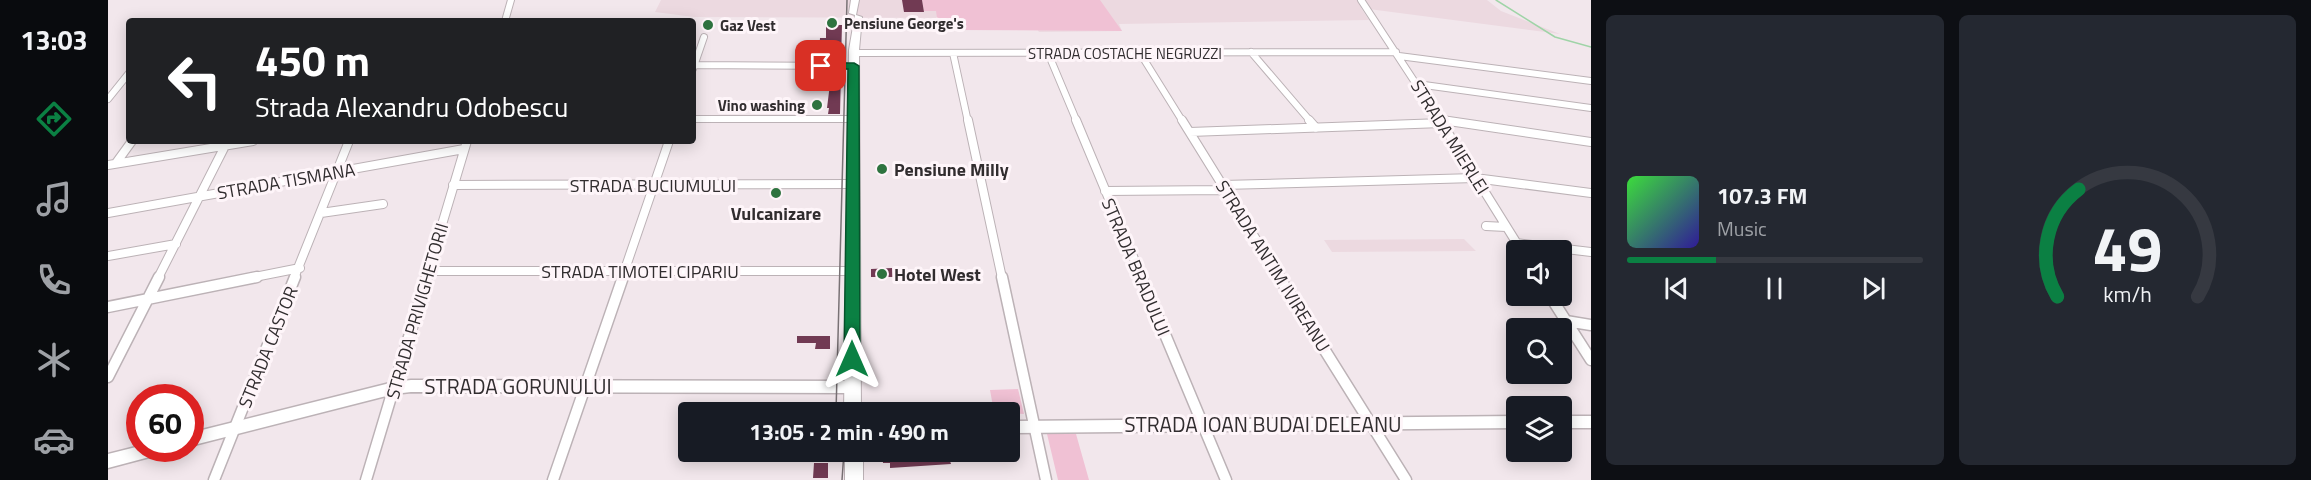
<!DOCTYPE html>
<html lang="en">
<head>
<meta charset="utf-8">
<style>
  body { margin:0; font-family:"Titillium Web",sans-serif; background:#242831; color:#f1f3f6; height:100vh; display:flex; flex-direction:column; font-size:22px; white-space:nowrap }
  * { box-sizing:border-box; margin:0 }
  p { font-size:20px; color:#9ea1a6 }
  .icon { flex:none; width:33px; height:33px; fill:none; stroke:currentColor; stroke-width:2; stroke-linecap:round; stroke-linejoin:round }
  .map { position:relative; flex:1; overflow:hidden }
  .drawer { display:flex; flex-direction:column; gap:15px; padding:15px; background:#0d0f14; width:720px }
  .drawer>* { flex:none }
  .hud { position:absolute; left:18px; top:18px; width:570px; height:126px; border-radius:6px; box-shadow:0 3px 15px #0003; background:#202124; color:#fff; overflow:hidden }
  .buttons { position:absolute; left:1398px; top:240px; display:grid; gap:12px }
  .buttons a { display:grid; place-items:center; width:66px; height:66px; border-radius:6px; background:#171b24; box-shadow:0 3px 15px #0003; font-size:30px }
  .speed { position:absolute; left:18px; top:384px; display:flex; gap:12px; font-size:30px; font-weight:700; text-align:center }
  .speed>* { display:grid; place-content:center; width:78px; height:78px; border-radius:50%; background:#171b24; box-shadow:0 3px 15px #0003; line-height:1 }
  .speed .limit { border:9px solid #d22; background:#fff; color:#111 }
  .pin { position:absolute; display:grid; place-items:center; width:51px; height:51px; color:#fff; margin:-26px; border-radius:12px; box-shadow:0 3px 9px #0006 }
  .me { position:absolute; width:66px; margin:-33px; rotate:0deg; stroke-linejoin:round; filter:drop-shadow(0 0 4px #0008) }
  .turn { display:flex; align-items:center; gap:21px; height:126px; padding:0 30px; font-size:27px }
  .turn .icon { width:78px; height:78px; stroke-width:2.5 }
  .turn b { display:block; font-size:42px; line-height:51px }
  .drawer .widget { flex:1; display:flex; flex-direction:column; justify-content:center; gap:9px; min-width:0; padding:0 21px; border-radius:9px; background:#242831 }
  .drawer .dial { align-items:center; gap:0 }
  .dial svg { height:156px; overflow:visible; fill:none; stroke:#363941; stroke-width:7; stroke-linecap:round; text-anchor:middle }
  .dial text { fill:#f1f3f6; stroke:none }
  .song { display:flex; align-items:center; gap:18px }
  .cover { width:72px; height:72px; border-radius:9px; background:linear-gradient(135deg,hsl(120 70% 55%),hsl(250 70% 35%)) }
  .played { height:6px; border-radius:3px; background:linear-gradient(90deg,#0b8043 30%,#363941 30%) }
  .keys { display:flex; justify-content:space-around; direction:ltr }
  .drawer .tiles { flex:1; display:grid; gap:15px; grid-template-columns:repeat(2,1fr) }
  .trip { position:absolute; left:570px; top:402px; width:342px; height:60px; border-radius:6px; background:#171b24; box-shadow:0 3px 15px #0003; font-weight:700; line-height:60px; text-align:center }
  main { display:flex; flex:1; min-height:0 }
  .tab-bar { display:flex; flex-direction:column; width:108px; justify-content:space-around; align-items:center; background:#090b0e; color:#9ea1a6 }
  .tab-bar .icon { width:42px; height:42px }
  .tab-bar .selected { color:#0b8043 }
  .tab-bar b { font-size:27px; color:#f1f3f6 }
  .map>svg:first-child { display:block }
  .built { fill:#ecd9e0 }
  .green { fill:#f0c1d4 }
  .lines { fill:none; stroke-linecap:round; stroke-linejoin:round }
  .stream { stroke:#9fd4a7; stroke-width:1.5 }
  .building { fill:#713a53 }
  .street-far2-casing { stroke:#bcb2b6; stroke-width:8 }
  .street-far1-casing { stroke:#bcb2b6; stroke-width:10 }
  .street-casing { stroke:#bcb2b6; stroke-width:13 }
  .secondary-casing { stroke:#bcb2b6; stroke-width:3 }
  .primary-casing { stroke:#bcb2b6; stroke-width:2 }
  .street-far2 { stroke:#fff; stroke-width:6 }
  .street-far1 { stroke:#fff; stroke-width:8 }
  .street { stroke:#fff; stroke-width:10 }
  .secondary { fill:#fff; fill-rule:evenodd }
  .primary { fill:#fff; fill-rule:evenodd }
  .tram { stroke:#797275; stroke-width:1.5 }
  .route { fill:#0b8043; stroke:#07532c; stroke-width:1.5 }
  .poi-dot { fill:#2e733f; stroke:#fef5f9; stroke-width:2 }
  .labels { text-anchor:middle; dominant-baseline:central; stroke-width:6; stroke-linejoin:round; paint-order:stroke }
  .far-poi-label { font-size:15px; font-weight:bold; fill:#312d2f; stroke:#fef5f9; text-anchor:start }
  .far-street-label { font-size:15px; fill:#312d2f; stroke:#fef5f9 }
  .street-label { font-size:18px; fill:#312d2f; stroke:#fef5f9 }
  .poi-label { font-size:18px; font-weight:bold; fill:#312d2f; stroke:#fef5f9; text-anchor:start }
  .near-street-label { font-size:21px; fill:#312d2f; stroke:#fef5f9 }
</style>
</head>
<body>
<main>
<nav class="tab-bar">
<b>13:03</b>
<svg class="icon selected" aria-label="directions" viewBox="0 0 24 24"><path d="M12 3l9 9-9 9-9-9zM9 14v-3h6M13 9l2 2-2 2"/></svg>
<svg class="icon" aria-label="music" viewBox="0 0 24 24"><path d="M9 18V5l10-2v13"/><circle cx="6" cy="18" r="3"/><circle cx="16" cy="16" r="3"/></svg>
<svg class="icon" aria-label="phone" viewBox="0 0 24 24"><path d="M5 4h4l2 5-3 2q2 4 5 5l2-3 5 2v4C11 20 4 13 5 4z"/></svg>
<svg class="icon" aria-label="climate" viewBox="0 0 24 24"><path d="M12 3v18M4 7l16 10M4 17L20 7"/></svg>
<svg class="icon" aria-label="car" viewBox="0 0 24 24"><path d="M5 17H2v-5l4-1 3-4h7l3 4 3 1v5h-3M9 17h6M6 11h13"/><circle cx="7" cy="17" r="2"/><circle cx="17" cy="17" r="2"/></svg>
</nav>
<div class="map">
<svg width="1483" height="480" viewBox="0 0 1483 480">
  <rect width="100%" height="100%" fill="#f2e7ec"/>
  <path class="built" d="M553 0H1379L1393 11 1452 34 1253 8 1261 20 1011 24 1014 31 931 32 929 29 848 30 845 18 586 17 547 12Z
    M1356 239 1368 251 1224 252 1216 240Z"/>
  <path class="green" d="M814 0H992L1014 31 848 30 845 18H829L828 11H816Z
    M910 389 916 414 886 412 882 390Z
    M939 434H968L981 480H950Z"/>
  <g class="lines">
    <path class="stream" d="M1388 0 1447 37 1483 47"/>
  </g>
  <path class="building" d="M794 0H814L816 12H796Z
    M718 20H730V25H734L733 61H726V54H711L712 38H718Z
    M716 71H733L732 114H720L721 108H719L722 84H715Z
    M784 268 785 277H763V269Z
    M689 336H722V349H707L708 343H689Z
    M774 452H839L843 464 782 468V463H775Z
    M706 463H720V478H705Z"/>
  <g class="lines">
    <g class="street-far2-casing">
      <path id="street-far2" d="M1253 0 1333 122
        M397 21 403 0
        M1143 52 1203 122
        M746 53 1288 52
        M845 53 860 122
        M940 53 969 122
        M1032 53 1075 122
        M1291 56 1483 81
        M585 65 746 66
        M585 69 596 37
        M1309 84 1483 108
        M0 99 21 73
        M585 119H745
        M1332 120 1344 122"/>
    </g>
    <g class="street-far1-casing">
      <path id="street-far1" d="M860 120 894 278
        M968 120 1034 278
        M1074 120 1172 278
        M1201 120 1208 128
        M1332 120 1413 250
        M1334 120 1483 142
        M1082 132 1334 123
        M8 163 24 141
        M0 165 145 141
        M345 185 744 184
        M1115 185 1367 178 1483 193
        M997 191 1117 190
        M0 213 356 149
        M213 213 275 204
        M1378 226 1398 227
        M1408 243 1483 252
        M0 256 68 244
        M320 271H744
        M50 278 117 146
        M142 278 192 268
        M186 278 241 141
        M318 278 359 141
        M514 278 561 141"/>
    </g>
    <g class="street-casing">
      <path id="street" d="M894 277 938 480
        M1033 277 1118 480
        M1171 277 1298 480
        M1442 296 1483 360
        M0 307 149 277
        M1458 321 1483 325
        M0 377 51 277
        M106 480 187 277
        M258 480 319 277
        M445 480 515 277"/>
    </g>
    <g class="secondary-casing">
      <path id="secondary" d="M303 380 744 381 749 383 751 387 749 391 744 393 303 392 286 394 82 446V433L286 382Z
        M1408 416V428L902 433V421Z
        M1454 416H1483V428H1454Z
        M32 446V448H57L55 453 49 455 0 468V454Z"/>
    </g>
    <g class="primary-casing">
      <path id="primary" d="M743 0H751L748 15 754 17 751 50 753 412H736L741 50 747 15 741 13Z
        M737 452H755V480H737Z"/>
    </g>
    <use href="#street-far2" class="street-far2"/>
    <use href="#street-far1" class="street-far1"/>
    <use href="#street" class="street"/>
    <use href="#secondary" class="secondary"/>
    <use href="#primary" class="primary"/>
    <path class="tram" d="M728 412 739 0
      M734 480 736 452"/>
  </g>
  <path class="route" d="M746 63 751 66 752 359 750 363H739L736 359 740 69H713L708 66 713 63Z"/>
  <g class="poi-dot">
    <circle cx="724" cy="23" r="6"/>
    <circle cx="600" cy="25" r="6"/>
    <circle cx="709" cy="105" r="6"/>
    <circle cx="774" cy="169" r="6"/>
    <circle cx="668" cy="193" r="6"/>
    <circle cx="774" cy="274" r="6"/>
  </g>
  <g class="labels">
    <g class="far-poi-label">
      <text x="736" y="23">Pensiune George's</text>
      <text x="612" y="25">Gaz Vest</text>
      <text x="697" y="105" text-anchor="end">Vino washing</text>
    </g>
    <g class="far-street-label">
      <text x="1017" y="53">STRADA COSTACHE NEGRUZZI</text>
    </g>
    <g class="street-label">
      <text transform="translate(1342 137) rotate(58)">STRADA MIERLEI</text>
      <text transform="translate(178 181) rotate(-10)">STRADA TISMANA</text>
      <text x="545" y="185">STRADA BUCIUMULUI</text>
      <text transform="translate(1165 266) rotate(58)">STRADA ANTIM IVIREANU</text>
      <text transform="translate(1028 267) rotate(67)">STRADA BRADULUI</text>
      <text x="532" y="271">STRADA TIMOTEI CIPARIU</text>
      <text transform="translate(309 311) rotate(-74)">STRADA PRIVIGHETORII</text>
      <text transform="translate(160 347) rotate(-68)">STRADA CASTOR</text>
    </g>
    <g class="poi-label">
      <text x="786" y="169">Pensiune Milly</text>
      <text x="668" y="213" text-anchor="middle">Vulcanizare</text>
      <text x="786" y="274">Hotel West</text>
    </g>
    <g class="near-street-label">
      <text x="410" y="386">STRADA GORUNULUI</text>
      <text x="1155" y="424">STRADA IOAN BUDAI DELEANU</text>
    </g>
  </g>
</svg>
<div class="buttons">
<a><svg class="icon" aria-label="sound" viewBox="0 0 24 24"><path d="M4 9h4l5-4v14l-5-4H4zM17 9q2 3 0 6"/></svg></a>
<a><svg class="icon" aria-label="search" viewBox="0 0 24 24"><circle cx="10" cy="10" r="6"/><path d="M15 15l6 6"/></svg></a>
<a><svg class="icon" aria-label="layers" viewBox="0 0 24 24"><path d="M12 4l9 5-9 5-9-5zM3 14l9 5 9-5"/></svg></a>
</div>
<div class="speed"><div class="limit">60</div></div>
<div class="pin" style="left:713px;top:66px;background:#d93025"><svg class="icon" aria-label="arrive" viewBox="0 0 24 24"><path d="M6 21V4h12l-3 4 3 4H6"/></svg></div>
<svg class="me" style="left:744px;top:359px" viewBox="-20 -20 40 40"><path d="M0-17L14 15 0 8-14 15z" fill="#0b8043" stroke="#fff" stroke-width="4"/></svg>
<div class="trip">13:05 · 2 min · 490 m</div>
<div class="hud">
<div class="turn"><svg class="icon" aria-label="left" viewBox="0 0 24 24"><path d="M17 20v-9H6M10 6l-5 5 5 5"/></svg><div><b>450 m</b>Strada Alexandru Odobescu</div></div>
</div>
</div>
<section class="drawer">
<div class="tiles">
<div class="widget">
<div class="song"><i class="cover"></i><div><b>107.3 FM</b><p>Music</p></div></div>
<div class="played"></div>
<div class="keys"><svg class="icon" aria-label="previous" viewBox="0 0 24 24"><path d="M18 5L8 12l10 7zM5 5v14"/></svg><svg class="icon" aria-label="pause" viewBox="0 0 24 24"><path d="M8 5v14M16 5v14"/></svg><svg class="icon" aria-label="next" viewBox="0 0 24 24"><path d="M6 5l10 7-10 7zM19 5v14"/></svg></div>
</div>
<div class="widget dial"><svg viewBox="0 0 100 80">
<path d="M14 69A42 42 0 1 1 86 69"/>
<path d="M14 69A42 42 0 0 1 25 14" stroke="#0b8043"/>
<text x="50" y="56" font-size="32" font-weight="700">49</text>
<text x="50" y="72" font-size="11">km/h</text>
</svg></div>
</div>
</section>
</main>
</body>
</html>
